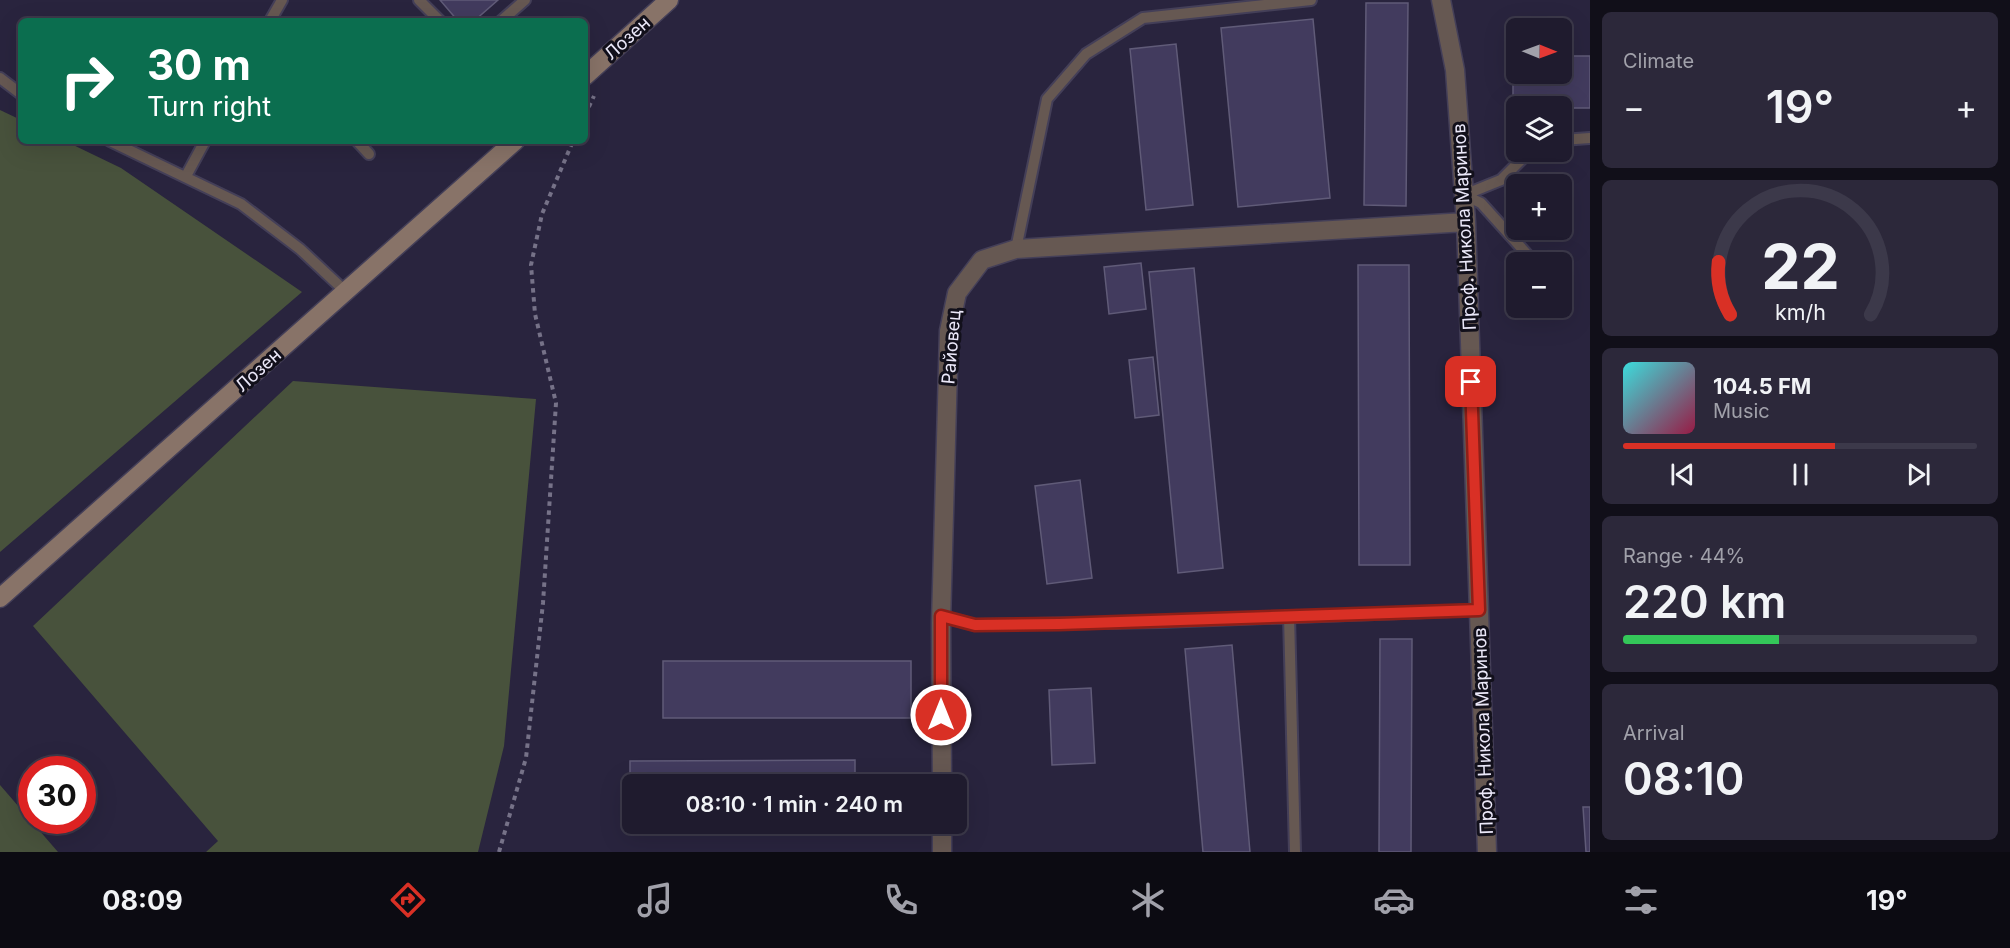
<!DOCTYPE html>
<html lang="en">
<head>
<meta charset="utf-8">
<style>
  body { margin:0; font-family:Inter,sans-serif; background:#2c283a; color:#f1f3f6; height:100vh; display:flex; flex-direction:column; font-size:22px; white-space:nowrap }
  * { box-sizing:border-box; margin:0 }
  p { font-size:20px; color:#a1a1aa }
  .icon { flex:none; width:33px; height:33px; fill:none; stroke:currentColor; stroke-width:2; stroke-linecap:round; stroke-linejoin:round }
  .map { position:relative; flex:1; overflow:hidden }
  .details { display:flex; flex-direction:column; gap:12px; padding:12px; background:#110f19; width:420px }
  .details>* { flex:none }
  .top-card { position:absolute; left:18px; top:18px; width:570px; height:126px; border-radius:9px; box-shadow:0 6px 24px #0002,0 0 0 2px #3c394a; background:#0b6e4f; color:#fff; overflow:hidden }
  .needle { width:39px; rotate:91deg }
  .fabs { position:absolute; left:1506px; top:18px; display:grid; gap:12px }
  .fabs a { display:grid; place-items:center; width:66px; height:66px; border-radius:9px; background:#1f1b2e; box-shadow:0 6px 24px #0002,0 0 0 2px #3c394a; font-size:30px }
  .speed { position:absolute; left:18px; top:756px; display:flex; gap:12px; font-size:30px; font-weight:700; text-align:center }
  .speed>* { display:grid; place-content:center; width:78px; height:78px; border-radius:50%; background:#1f1b2e; box-shadow:0 6px 24px #0002,0 0 0 2px #3c394a; line-height:1 }
  .speed .limit { border:9px solid #d22; background:#fff; color:#111 }
  .pin { position:absolute; display:grid; place-items:center; width:51px; height:51px; color:#fff; margin:-26px; border-radius:12px; box-shadow:0 3px 9px #0006 }
  .me { position:absolute; width:66px; margin:-33px; rotate:0deg; stroke-linejoin:round; filter:drop-shadow(0 0 4px #0008) }
  .turn { display:flex; align-items:center; gap:21px; height:126px; padding:0 30px; font-size:27px }
  .turn .icon { width:78px; height:78px; stroke-width:2.5 }
  .turn b { display:block; font-size:42px; line-height:51px }
  .big { font-size:45px; font-weight:600; line-height:1.1 }
  .details .card { flex:1; display:flex; flex-direction:column; justify-content:center; gap:9px; min-width:0; padding:0 21px; border-radius:9px; background:#2c283a }
  .details .dial { align-items:center; gap:0 }
  .dial svg { height:156px; overflow:visible; fill:none; stroke:#3c394a; stroke-width:7; stroke-linecap:round; text-anchor:middle }
  .dial text { fill:#f1f3f6; stroke:none }
  .song { display:flex; align-items:center; gap:18px }
  .cover { width:72px; height:72px; border-radius:9px; background:linear-gradient(135deg,hsl(180 70% 55%),hsl(340 70% 35%)) }
  .played { height:6px; border-radius:3px; background:linear-gradient(90deg,#d93025 60%,#3c394a 60%) }
  .keys { display:flex; justify-content:space-around; direction:ltr }
  .heat { display:flex; justify-content:space-between; align-items:center; font-size:33px; direction:ltr }
  .charge { height:9px; border-radius:4px; background:linear-gradient(90deg,#34c759 44%,#3c394a 0) }
  .trip { position:absolute; left:622px; top:774px; width:345px; height:60px; border-radius:9px; background:#1f1b2e; box-shadow:0 6px 24px #0002,0 0 0 2px #3c394a; font-weight:600; line-height:60px; text-align:center }
  .dock { display:flex; height:96px; justify-content:space-around; align-items:center; background:#0c0b12; color:#a1a1aa }
  .dock .icon { width:42px; height:42px }
  .dock .current { color:#d93025 }
  .dock b { font-size:27px; color:#f1f3f6 }
  main { display:flex; flex:1; min-height:0 }
  .map>svg:first-child { display:block }
  .green { fill:#48523c }
  .building { fill:#423b5e; stroke:#605b78; stroke-width:1.5 }
  .lines { fill:none; stroke-linecap:round; stroke-linejoin:round }
  .lane-casing { stroke:#443f58; stroke-width:14 }
  .street-casing { stroke:#443f58; stroke-width:21 }
  .secondary-casing { stroke:#443f58; stroke-width:21 }
  .path { stroke:#767288; stroke-width:4; stroke-dasharray:4.5 4.5; stroke-linecap:butt }
  .lane { stroke:#665852; stroke-width:10 }
  .street { stroke:#665852; stroke-width:18 }
  .secondary { stroke:#887368; stroke-width:18 }
  .route-casing { stroke:#8d1f18; stroke-width:15 }
  .route { stroke:#d93025; stroke-width:10 }
  .labels { text-anchor:middle; dominant-baseline:central; stroke-width:6; stroke-linejoin:round; paint-order:stroke }
  .street-label { font-size:18px; fill:#ebe8f9; stroke:#12101b }
</style>
</head>
<body>
<main>
<div class="map">
<svg width="1590" height="852" viewBox="0 0 1590 852">
  <rect width="100%" height="100%" fill="#29243e"/>
  <path class="green" d="M0 110 21 120V141H65L121 168 302 292 0 552Z
    M293 381 536 399 504 746 478 852H206L218 841 33 626Z
    M0 785 58 852H59H0Z"/>
  <path class="building" d="M440 0H498L474 21H458Z
    M1366 3H1408L1406 206 1364 205Z
    M1313 19 1330 198 1238 207 1221 28Z
    M1176 44 1193 205 1146 210 1130 49Z
    M1513 56H1516V74H1562V56H1590V108H1513Z
    M1141 263 1146 309 1109 314 1104 267Z
    M1358 265H1409L1410 565H1359Z
    M1194 268 1223 568 1178 573 1149 272Z
    M1153 357 1159 415 1135 418 1129 360Z
    M1080 480 1092 578 1047 584 1035 486Z
    M1380 639H1412L1411 852H1379Z
    M1232 645 1250 852H1203L1185 649Z
    M663 661H911V718H663Z
    M1091 688 1095 763 1052 765 1049 690Z
    M855 760V784H633V809H630V761Z
    M1583 807H1590V852H1586Z"/>
  <g class="lines">
    <g class="lane-casing">
      <path id="lane" d="M419 0 440 21
        M270 21 282 0
        M501 21 525 0
        M0 78 21 94
        M1562 140 1590 138
        M110 141 241 204 300 249 346 292
        M357 141 369 154
        M186 176 205 141
        M1464 195 1481 203 1534 262
        M1464 195 1501 180 1529 152
        M1016 249 1047 99 1086 54 1143 18 1311 0
        M1562 294 1566 299
        M941 616 975 625 1161 622 1479 610
        M1289 616 1295 852"/>
    </g>
    <g class="street-casing">
      <path id="street" d="M1441 0 1455 70 1466 222 1487 852
        M942 784 941 623 949 331 957 293 982 260 1016 249 1466 222
        M942 824V852"/>
    </g>
    <g class="secondary-casing">
      <path id="secondary" d="M585 76 669 0
        M0 598 515 141"/>
    </g>
    <path class="path" d="M585 115 594 96
      M499 852 526 758 543 603 556 403 535 314 531 265 542 214 573 141"/>
    <use href="#lane" class="lane"/>
    <use href="#street" class="street"/>
    <use href="#secondary" class="secondary"/>
  </g>
  <g class="lines">
    <g class="route-casing">
      <path id="route" d="M941 715V616L975 625 1059 624 1479 610 1471 382"/>
    </g>
    <use href="#route" class="route"/>
  </g>
  <g class="labels">
    <g class="street-label">
      <text transform="translate(627 38) rotate(-42)">Лозен</text>
      <text transform="translate(1464 227) rotate(-93)">Проф. Никола Маринов</text>
      <text transform="translate(951 347) rotate(-85)">Райовец</text>
      <text transform="translate(258 370) rotate(-42)">Лозен</text>
      <text transform="translate(1483 731) rotate(-92)">Проф. Никола Маринов</text>
    </g>
  </g>
</svg>
<div class="fabs">
<a><svg class="needle" viewBox="-14 -14 28 28"><path d="M0-13l5 13h-10z" fill="#e53935"/><path d="M0 13l5-13h-10z" fill="#a1a1aa"/></svg></a>
<a><svg class="icon" aria-label="layers" viewBox="0 0 24 24"><path d="M12 4l9 5-9 5-9-5zM3 14l9 5 9-5"/></svg></a>
<a>+</a>
<a>−</a>
</div>
<div class="speed"><div class="limit">30</div></div>
<div class="pin" style="left:1471px;top:382px;background:#d93025"><svg class="icon" aria-label="arrive" viewBox="0 0 24 24"><path d="M6 21V4h12l-3 4 3 4H6"/></svg></div>
<svg class="me" style="left:941px;top:715px" viewBox="-20 -20 40 40"><circle r="17" fill="#d93025" stroke="#fff" stroke-width="3"/><path d="M0-11L8 9 0 5-8 9z" fill="#fff"/></svg>
<div class="trip">08:10 · 1 min · 240 m</div>
<div class="top-card">
<div class="turn"><svg class="icon" aria-label="right" viewBox="0 0 24 24"><path d="M7 20v-9h11M14 6l5 5-5 5"/></svg><div><b>30 m</b>Turn right</div></div>
</div>
</div>
<section class="details">
<div class="card"><p>Climate</p>
<div class="heat"><a>−</a><b class="big">19°</b><a>+</a></div>
</div>
<div class="card dial"><svg viewBox="0 0 100 80">
<path d="M14 69A42 42 0 1 1 86 69"/>
<path d="M14 69A42 42 0 0 1 8 42" stroke="#d93025"/>
<text x="50" y="56" font-size="32" font-weight="700">22</text>
<text x="50" y="72" font-size="11">km/h</text>
</svg></div>
<div class="card">
<div class="song"><i class="cover"></i><div><b>104.5 FM</b><p>Music</p></div></div>
<div class="played"></div>
<div class="keys"><svg class="icon" aria-label="previous" viewBox="0 0 24 24"><path d="M18 5L8 12l10 7zM5 5v14"/></svg><svg class="icon" aria-label="pause" viewBox="0 0 24 24"><path d="M8 5v14M16 5v14"/></svg><svg class="icon" aria-label="next" viewBox="0 0 24 24"><path d="M6 5l10 7-10 7zM19 5v14"/></svg></div>
</div>
<div class="card"><p>Range · 44%</p><b class="big">220 km</b><div class="charge"></div></div>
<div class="card"><p>Arrival</p><b class="big">08:10</b></div>
</section>
</main>
<nav class="dock">
<b>08:09</b>
<svg class="icon current" aria-label="directions" viewBox="0 0 24 24"><path d="M12 3l9 9-9 9-9-9zM9 14v-3h6M13 9l2 2-2 2"/></svg>
<svg class="icon" aria-label="music" viewBox="0 0 24 24"><path d="M9 18V5l10-2v13"/><circle cx="6" cy="18" r="3"/><circle cx="16" cy="16" r="3"/></svg>
<svg class="icon" aria-label="phone" viewBox="0 0 24 24"><path d="M5 4h4l2 5-3 2q2 4 5 5l2-3 5 2v4C11 20 4 13 5 4z"/></svg>
<svg class="icon" aria-label="climate" viewBox="0 0 24 24"><path d="M12 3v18M4 7l16 10M4 17L20 7"/></svg>
<svg class="icon" aria-label="car" viewBox="0 0 24 24"><path d="M5 17H2v-5l4-1 3-4h7l3 4 3 1v5h-3M9 17h6M6 11h13"/><circle cx="7" cy="17" r="2"/><circle cx="17" cy="17" r="2"/></svg>
<svg class="icon" aria-label="filters" viewBox="0 0 24 24"><path d="M4 7h16M4 17h16"/><circle cx="9" cy="7" r="2"/><circle cx="15" cy="17" r="2"/></svg>
<b>19°</b>
</nav>
</body>
</html>
